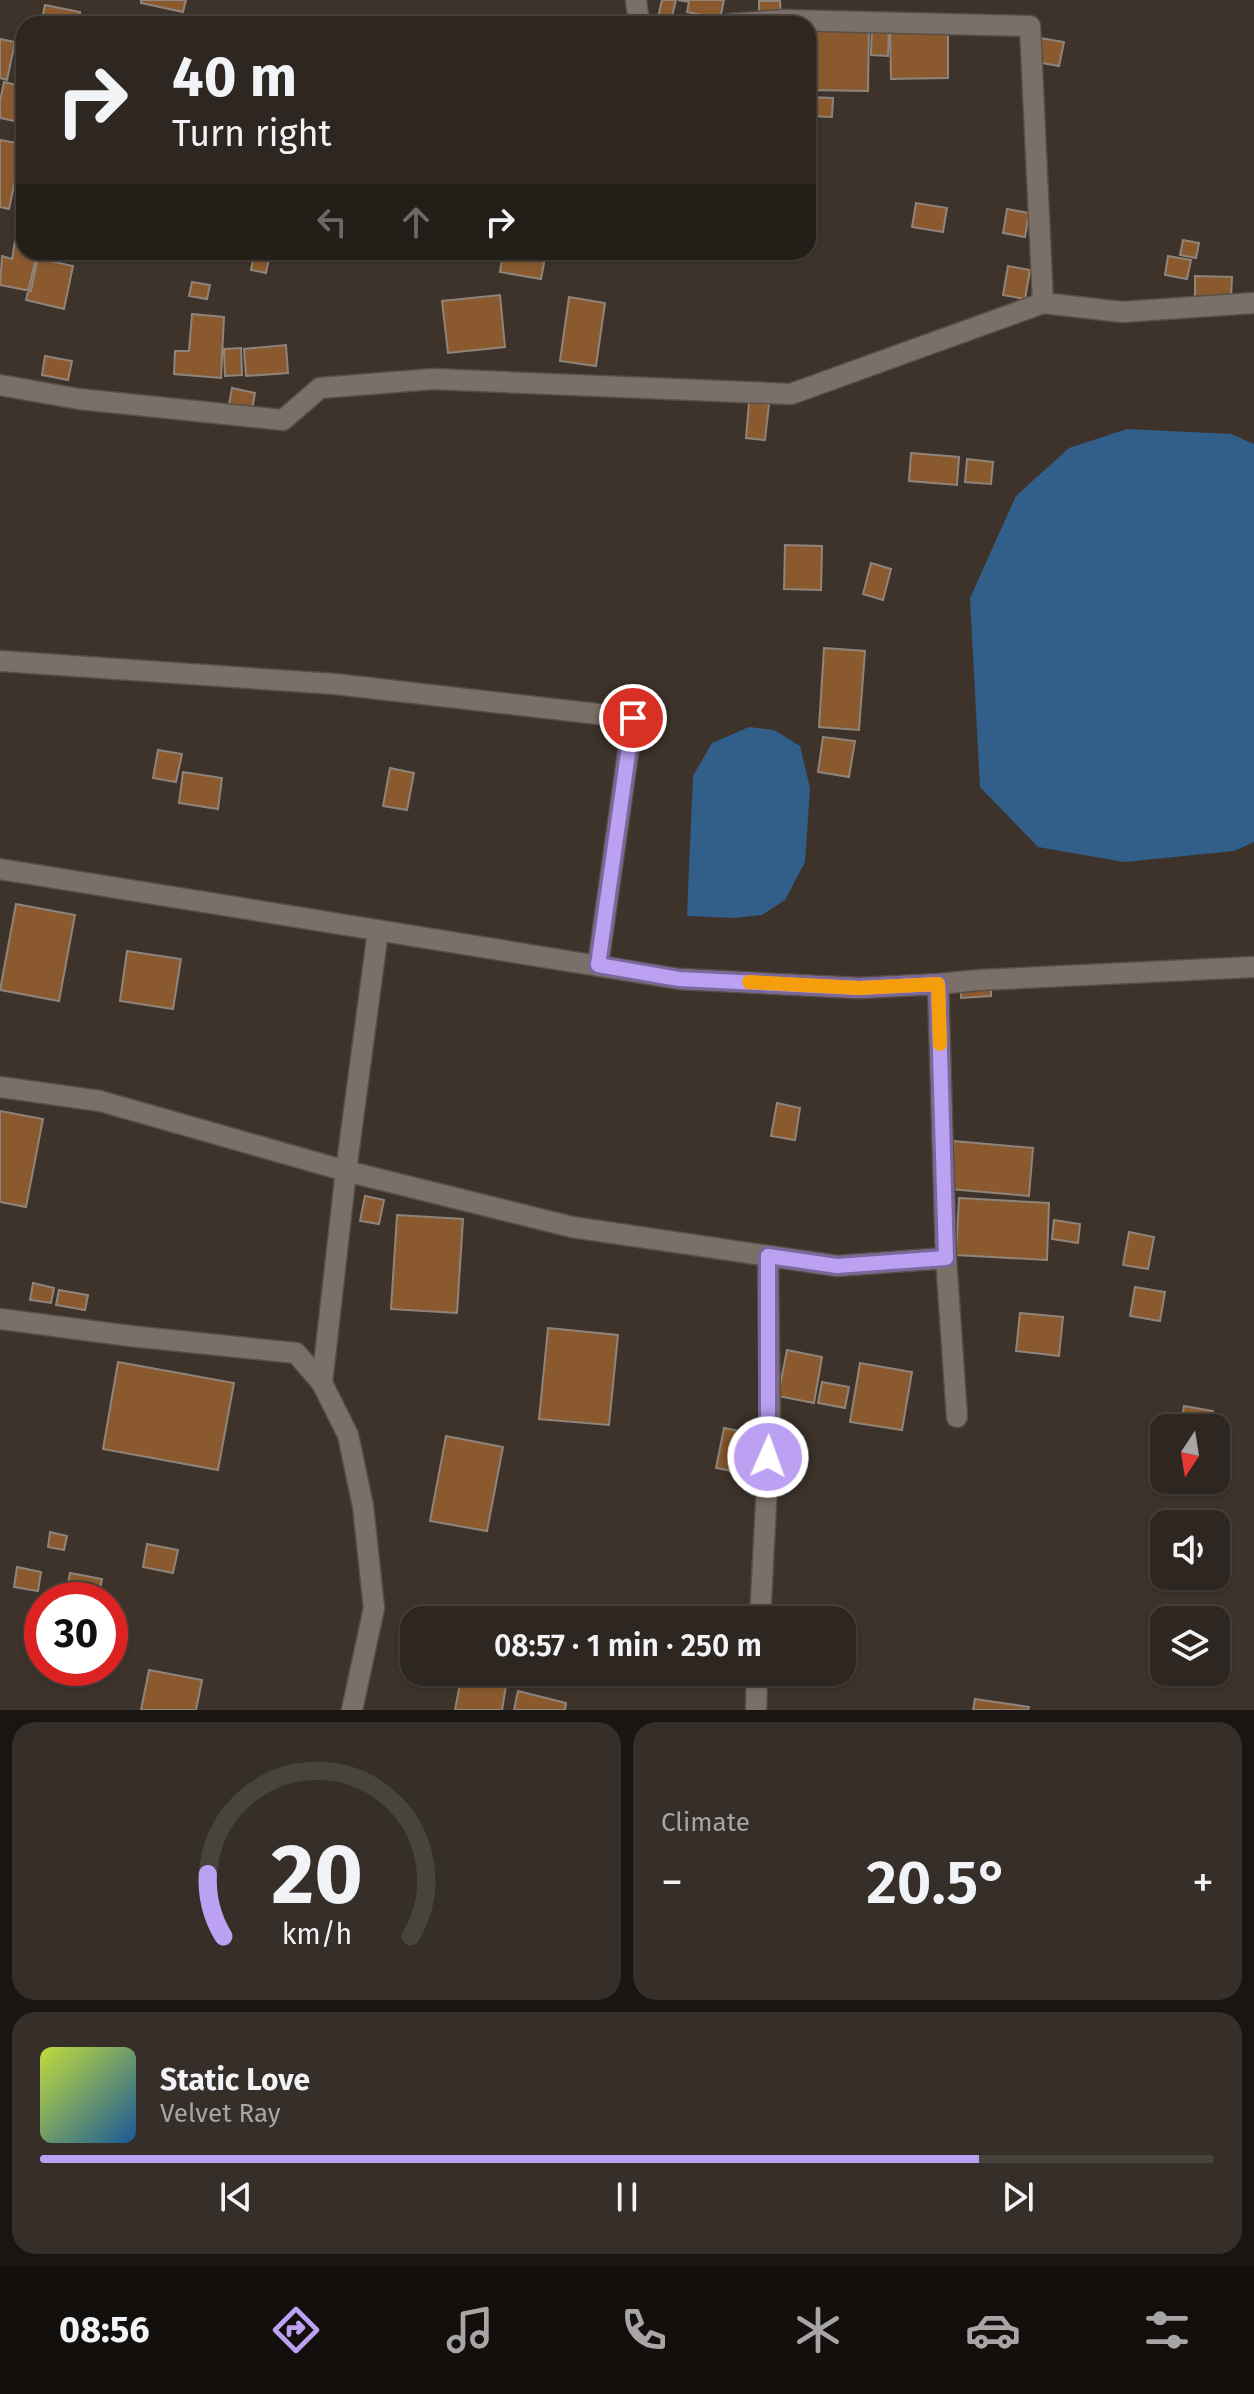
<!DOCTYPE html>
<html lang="en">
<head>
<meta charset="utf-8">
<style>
  body { margin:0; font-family:"Fira Sans",sans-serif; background:#362e29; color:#f1f3f6; height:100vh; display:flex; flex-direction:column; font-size:30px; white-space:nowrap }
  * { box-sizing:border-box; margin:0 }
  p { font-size:26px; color:#a7a5a5 }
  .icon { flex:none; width:44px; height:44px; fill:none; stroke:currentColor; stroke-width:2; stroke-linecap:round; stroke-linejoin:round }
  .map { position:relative; height:1710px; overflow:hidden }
  .drawer { display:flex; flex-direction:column; gap:12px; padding:12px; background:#191512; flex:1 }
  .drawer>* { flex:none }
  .hud { position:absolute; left:16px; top:16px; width:800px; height:244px; border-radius:24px; box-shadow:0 2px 6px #0004,0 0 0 2px #49433e; background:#2e2620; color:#f1f3f6; overflow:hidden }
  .needle { width:52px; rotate:192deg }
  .fabs { position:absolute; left:1150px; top:1414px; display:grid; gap:16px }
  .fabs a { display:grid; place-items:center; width:80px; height:80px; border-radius:16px; background:#2e2620; box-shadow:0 2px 6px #0004,0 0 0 2px #49433e; font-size:40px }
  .speed { position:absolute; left:24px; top:1582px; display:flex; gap:16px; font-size:40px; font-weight:700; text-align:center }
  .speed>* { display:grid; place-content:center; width:104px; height:104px; border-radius:50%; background:#2e2620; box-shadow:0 2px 6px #0004,0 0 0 2px #49433e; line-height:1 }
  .speed .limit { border:12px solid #d22; background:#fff; color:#111 }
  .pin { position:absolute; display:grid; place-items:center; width:68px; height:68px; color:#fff; margin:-34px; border:4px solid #fff; border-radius:50%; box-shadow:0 2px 8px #0007 }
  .me { position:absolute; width:88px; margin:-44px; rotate:2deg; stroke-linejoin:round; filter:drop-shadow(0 0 6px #0008) }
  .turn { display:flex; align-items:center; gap:28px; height:168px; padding:0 24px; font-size:36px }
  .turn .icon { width:104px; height:104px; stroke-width:2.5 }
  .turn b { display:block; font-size:56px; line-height:68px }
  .lanes { display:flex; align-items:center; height:76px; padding:0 24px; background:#0003; justify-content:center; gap:40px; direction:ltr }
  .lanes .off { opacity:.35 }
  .big { font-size:60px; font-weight:600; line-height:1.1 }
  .drawer .card { flex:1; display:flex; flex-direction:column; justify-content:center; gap:12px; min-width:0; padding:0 28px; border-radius:24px; background:#362e29 }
  .drawer .dial { align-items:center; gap:0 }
  .dial svg { height:208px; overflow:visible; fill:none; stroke:#49433e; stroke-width:7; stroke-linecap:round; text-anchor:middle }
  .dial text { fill:#f1f3f6; stroke:none }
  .song { display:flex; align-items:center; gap:24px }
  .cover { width:96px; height:96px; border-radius:12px; background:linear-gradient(135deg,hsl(70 70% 55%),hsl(210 70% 35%)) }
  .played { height:8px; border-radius:4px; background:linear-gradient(90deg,#bca0f2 80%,#49433e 80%) }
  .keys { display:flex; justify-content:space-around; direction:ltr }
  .heat { display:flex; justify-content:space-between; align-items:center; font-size:44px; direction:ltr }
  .drawer .tiles { flex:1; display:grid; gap:12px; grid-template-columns:1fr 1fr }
  .card:last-child { grid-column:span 2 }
  .trip { position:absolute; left:400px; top:1606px; width:456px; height:80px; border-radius:24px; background:#2e2620; box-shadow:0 2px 6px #0004,0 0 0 2px #49433e; font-weight:600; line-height:80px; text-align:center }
  .tab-bar { display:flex; height:128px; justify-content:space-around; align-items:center; background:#120f0d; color:#a7a5a5 }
  .tab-bar .icon { width:56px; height:56px }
  .tab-bar .active { color:#bca0f2 }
  .tab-bar b { font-size:36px; color:#f1f3f6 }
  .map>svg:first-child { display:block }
  .water { fill:#315f8a }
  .building { fill:#8a5a2e; stroke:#8f847b; stroke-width:2 }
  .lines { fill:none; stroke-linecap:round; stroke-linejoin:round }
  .minor-casing { stroke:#574f47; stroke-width:23 }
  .minor { stroke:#7b7067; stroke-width:20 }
  .route-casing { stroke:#7a689d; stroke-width:20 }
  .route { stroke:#bca0f2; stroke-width:14 }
  .slow { stroke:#f59e0b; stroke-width:14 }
</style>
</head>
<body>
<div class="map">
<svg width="1254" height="1710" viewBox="0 0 1254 1710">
  <rect width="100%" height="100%" fill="#3d332b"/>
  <path class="water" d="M1127 429 1231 434 1254 444V842L1234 851 1124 862 1038 847 980 787 970 598 1016 496 1069 448Z
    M749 727 774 730 800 746 810 788 805 862 785 900 762 915 735 918 687 916 693 776 712 743Z"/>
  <path class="building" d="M141 0H186L183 12 141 3Z
    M662 0H676L671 20 658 17Z
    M678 0H724L720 19 687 12 689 2Z
    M759 1H780L781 18H759Z
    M45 5 80 12 78 24 41 23Z
    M808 25 869 26 868 91 808 90Z
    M872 26H889L888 56 871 55Z
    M890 29H948V78L891 79Z
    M1040 38 1064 42 1059 66 1036 62Z
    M0 39 15 42 7 80 0 78Z
    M4 82 24 87V123L0 118V101Z
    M808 97 833 98 832 117 808 116Z
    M0 140 23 144 9 209 0 207Z
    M916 203 947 208 943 232 912 227Z
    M1007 209 1029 213 1025 237 1003 233Z
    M1183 240 1199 243 1196 258 1180 255Z
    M15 241 24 242V252H39L31 291 0 285 2 256 12 259Z
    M503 252H546L541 279 500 272Z
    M254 254 269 258 266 273 251 270Z
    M1168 256 1191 260 1187 279 1165 275Z
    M36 258 73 266 64 309 26 300Z
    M1008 266 1030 270 1025 299 1003 295Z
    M1195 276 1232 277 1231 298 1195 297Z
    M192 282 210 285 207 299 189 296Z
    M500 295 505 347 448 353 442 301Z
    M569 297 605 303 596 366 560 361Z
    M192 314 224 317 221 378 174 374 175 351H189Z
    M286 345 288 373 246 376 244 349Z
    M241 348 242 375 225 376 224 349Z
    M45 356 72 361 68 380 42 375Z
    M232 388 255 393 252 410 229 405Z
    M749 402 769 404 765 440 746 438Z
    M911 453 959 457 957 485 909 481Z
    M967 459 993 462 991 484 965 482Z
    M785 545 822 546 821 590 784 589Z
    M871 563 891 569 883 600 863 594Z
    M824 648 865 651 859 730 819 727Z
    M823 737 855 741 849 777 818 772Z
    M158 750 182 754 176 782 153 778Z
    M390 768 414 773 407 810 383 806Z
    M183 772 222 778 218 809 179 803Z
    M16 904 75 915 59 1001 0 990Z
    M127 951 181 959 173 1009 120 1001Z
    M991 982V996L961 998V983Z
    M777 1103 800 1108 795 1140 771 1136Z
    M0 1111 43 1119 26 1207 0 1202Z
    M954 1141 1033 1148 1029 1196 950 1189Z
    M365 1196 384 1200 379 1224 360 1221Z
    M959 1198 1049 1203 1047 1260 956 1255Z
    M397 1215 463 1219 457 1313 391 1309Z
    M1054 1220 1080 1224 1078 1243 1052 1239Z
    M1129 1232 1154 1237 1148 1269 1123 1265Z
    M33 1283 54 1288 51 1303 30 1300Z
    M1135 1287 1165 1292 1160 1321 1130 1316Z
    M59 1290 88 1295 85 1310 56 1305Z
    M1020 1313 1063 1317 1059 1356 1016 1351Z
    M548 1328 618 1335 609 1425 539 1419Z
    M787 1350 822 1357 814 1403 778 1396Z
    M118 1362 234 1383 218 1470 103 1449Z
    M860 1363 912 1372 902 1430 850 1422Z
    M822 1382 849 1387 845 1408 818 1403Z
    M1184 1406 1213 1411 1210 1428H1180Z
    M724 1428 765 1436 757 1476 716 1468Z
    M446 1436 503 1447 487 1531 430 1521Z
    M50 1532 67 1536 64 1550 48 1547Z
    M147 1544 178 1550 173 1573 143 1567Z
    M17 1567 41 1572 38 1591 14 1587Z
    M70 1573 102 1579 98 1600H65Z
    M149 1670 202 1680 196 1710H141Z
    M461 1678 506 1686 502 1710H455Z
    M518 1691 566 1703 565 1710H514Z
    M975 1699 1029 1707 1028 1710H973Z"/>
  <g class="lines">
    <g class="minor-casing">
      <path id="minor" d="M636 0 639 24
        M1043 303 1122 312 1254 303
        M0 385 79 399 283 420 320 388 433 379 791 394 1043 303 1030 26 783 20 730 24
        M0 661 335 684 633 718 598 965
        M0 869 679 979 859 988 938 984 980 980 1254 967
        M0 1087 100 1101 346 1171 572 1227 837 1266 946 1258 938 984
        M946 1258 957 1417
        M0 1319 130 1336 296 1353 322 1383 348 1435 363 1506 374 1608 352 1710
        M322 1383 346 1171 378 931
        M760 1620 770 1427 768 1256
        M756 1710 757 1672"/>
    </g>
    <use href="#minor" class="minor"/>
  </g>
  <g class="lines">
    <g class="route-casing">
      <path id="route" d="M633 718 598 965 679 979 859 988 938 984 946 1258 837 1266 768 1256V1457"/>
    </g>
    <use href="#route" class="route"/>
    <path class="slow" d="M749 982 859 988 938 984 940 1044"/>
  </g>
</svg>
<div class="fabs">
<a><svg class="needle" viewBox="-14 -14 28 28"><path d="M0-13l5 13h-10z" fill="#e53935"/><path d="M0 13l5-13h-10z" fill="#a7a5a5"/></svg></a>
<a><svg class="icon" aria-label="sound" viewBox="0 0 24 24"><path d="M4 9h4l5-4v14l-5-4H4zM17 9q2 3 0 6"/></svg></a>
<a><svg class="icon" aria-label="layers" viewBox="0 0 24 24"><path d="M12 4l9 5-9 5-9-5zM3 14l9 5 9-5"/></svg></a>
</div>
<div class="speed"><div class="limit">30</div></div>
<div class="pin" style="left:633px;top:718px;background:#d93025"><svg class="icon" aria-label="arrive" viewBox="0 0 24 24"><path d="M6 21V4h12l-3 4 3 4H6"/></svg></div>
<svg class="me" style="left:768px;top:1457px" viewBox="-20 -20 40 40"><circle r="17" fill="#bca0f2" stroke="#fff" stroke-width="3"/><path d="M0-11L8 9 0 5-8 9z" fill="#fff"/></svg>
<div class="trip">08:57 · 1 min · 250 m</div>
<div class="hud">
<div class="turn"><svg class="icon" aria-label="right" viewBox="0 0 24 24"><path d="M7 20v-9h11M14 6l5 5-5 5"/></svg><div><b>40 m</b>Turn right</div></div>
<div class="lanes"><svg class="icon off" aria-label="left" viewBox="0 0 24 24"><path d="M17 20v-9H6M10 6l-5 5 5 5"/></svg><svg class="icon off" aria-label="ahead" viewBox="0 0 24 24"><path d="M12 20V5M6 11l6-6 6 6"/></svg><svg class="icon" aria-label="right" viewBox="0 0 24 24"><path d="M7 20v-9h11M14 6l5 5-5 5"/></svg></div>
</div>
</div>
<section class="drawer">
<div class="tiles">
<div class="card dial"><svg viewBox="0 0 100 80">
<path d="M14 69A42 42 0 1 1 86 69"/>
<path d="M14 69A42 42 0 0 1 8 45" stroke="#bca0f2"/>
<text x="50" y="56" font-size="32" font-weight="700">20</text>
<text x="50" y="72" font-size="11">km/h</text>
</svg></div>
<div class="card"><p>Climate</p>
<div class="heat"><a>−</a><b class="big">20.5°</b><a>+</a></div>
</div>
<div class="card">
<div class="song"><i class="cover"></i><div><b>Static Love</b><p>Velvet Ray</p></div></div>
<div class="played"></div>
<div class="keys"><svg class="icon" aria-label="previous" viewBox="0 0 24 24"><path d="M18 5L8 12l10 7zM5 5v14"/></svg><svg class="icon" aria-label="pause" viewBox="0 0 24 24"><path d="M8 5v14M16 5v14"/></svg><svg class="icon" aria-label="next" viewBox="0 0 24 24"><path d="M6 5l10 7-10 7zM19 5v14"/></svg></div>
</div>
</div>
</section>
<nav class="tab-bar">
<b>08:56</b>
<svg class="icon active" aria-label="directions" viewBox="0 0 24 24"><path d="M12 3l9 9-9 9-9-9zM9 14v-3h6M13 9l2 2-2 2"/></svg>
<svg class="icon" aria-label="music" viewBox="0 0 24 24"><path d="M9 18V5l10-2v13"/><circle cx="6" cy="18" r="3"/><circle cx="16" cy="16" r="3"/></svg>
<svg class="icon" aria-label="phone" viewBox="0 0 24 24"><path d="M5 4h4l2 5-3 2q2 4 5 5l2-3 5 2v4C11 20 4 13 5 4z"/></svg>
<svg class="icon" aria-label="climate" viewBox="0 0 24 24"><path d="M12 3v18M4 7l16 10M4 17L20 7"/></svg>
<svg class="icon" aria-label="car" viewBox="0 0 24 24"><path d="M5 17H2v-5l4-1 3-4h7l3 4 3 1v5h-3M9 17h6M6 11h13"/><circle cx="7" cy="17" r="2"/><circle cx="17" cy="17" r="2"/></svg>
<svg class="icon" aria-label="filters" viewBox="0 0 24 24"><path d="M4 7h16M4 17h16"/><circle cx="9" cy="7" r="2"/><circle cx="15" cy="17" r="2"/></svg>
</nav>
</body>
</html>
